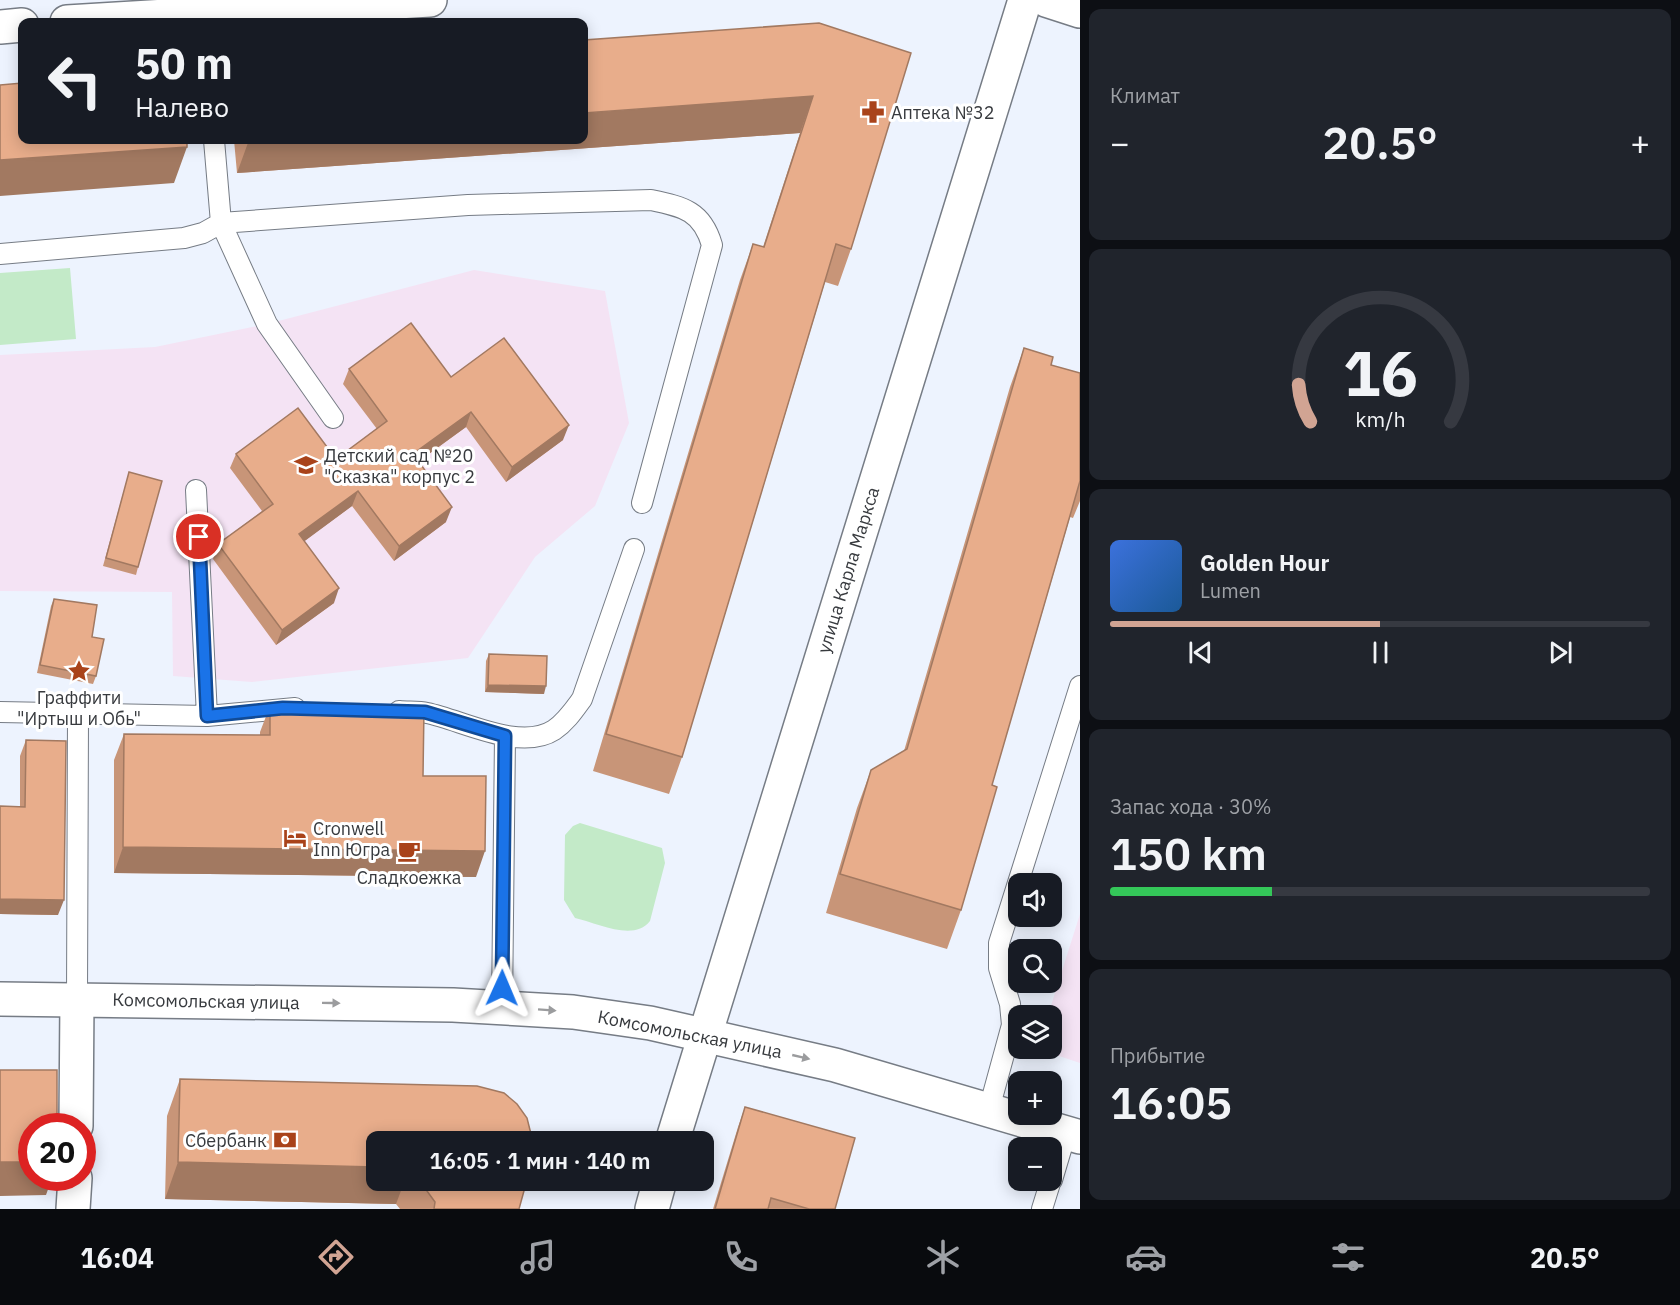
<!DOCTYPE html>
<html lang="ru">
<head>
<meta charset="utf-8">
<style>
  body { margin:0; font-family:"IBM Plex Sans",sans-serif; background:#20242c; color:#f1f3f6; height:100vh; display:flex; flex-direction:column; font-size:22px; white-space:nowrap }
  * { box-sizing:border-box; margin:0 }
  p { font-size:20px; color:#9ea1a6 }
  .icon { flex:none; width:33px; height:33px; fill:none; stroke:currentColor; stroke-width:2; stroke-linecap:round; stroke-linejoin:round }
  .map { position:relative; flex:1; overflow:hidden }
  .details { display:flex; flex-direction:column; gap:9px; padding:9px; background:#0d0f14; width:600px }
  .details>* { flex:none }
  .hud { position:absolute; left:18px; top:18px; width:570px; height:126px; border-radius:12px; box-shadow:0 3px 15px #0003; background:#171b24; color:#f1f3f6; overflow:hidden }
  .controls { position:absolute; left:1008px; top:873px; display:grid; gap:12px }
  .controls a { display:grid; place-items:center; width:54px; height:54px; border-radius:12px; background:#171b24; box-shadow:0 3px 15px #0003; font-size:30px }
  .speed { position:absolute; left:18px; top:1113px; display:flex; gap:12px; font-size:30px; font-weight:700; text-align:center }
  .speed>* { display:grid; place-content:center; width:78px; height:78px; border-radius:50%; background:#171b24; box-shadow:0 3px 15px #0003; line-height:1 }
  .speed .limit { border:9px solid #d22; background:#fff; color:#111 }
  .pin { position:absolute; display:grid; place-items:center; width:51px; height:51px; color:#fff; margin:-26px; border:3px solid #fff; border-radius:50%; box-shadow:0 2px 6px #0007 }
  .me { position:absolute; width:66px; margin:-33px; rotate:1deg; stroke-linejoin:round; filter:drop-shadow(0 0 4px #0008) }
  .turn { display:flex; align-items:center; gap:21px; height:126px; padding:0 18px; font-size:27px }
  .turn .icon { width:78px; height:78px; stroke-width:2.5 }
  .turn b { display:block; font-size:42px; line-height:51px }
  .big { font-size:45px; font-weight:600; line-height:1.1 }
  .details .tile { flex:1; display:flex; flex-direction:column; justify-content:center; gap:9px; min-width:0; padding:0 21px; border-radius:12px; background:#20242c }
  .details .dial { align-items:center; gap:0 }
  .dial svg { height:156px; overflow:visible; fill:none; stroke:#363941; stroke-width:7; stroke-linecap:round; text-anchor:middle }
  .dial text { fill:#f1f3f6; stroke:none }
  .song { display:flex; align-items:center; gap:18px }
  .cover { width:72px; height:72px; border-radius:9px; background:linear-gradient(135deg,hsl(220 70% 55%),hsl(210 70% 35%)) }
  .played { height:6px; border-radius:3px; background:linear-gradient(90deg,#d1a493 50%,#363941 50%) }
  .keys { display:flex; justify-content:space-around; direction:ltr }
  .heat { display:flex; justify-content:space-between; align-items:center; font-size:33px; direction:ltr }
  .charge { height:9px; border-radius:4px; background:linear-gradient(90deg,#34c759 30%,#363941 0) }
  .trip { position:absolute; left:366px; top:1131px; width:348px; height:60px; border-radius:12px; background:#171b24; box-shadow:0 3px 15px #0003; font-weight:600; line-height:60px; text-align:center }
  .tabs { display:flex; height:96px; justify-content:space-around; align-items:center; background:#090b0e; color:#9ea1a6 }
  .tabs .icon { width:42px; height:42px }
  .tabs .on { color:#d1a493 }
  .tabs b { font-size:27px; color:#f1f3f6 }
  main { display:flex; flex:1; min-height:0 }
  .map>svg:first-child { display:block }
  .education { fill:#f4e3f4 }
  .green { fill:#c3eac8 }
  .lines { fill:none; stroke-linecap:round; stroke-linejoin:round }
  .lane-casing { stroke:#767c85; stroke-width:22 }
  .street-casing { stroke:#767c85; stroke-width:36 }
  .secondary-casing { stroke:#767c85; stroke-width:36 }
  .lane { stroke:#fff; stroke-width:20 }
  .street { stroke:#fff; stroke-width:33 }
  .secondary { stroke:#fff; stroke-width:33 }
  .wall { fill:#c89578 }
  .shaded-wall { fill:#a27961 }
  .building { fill:#e8ad8b; stroke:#a27961; stroke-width:1.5 }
  .oneway { fill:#9b9c9e }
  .route-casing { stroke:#114b97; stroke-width:15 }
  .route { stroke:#1a73e8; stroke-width:10 }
  .labels { text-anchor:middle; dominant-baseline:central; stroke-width:6; stroke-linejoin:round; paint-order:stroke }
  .poi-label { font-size:18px; fill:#373a3e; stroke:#fff; text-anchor:start }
  .street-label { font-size:18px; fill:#373a3e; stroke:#fff }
</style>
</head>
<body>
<main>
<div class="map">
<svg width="1080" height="1209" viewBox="0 0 1080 1209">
  <rect width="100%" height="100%" fill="#edf3fe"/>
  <path class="education" d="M474 270 605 291 629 423 595 506 535 557 468 658 252 682 173 676 172 592 0 591V355L155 347 267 324Z
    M1080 914V1063L1038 1049 1052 1048V1016L1048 1015Z"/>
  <path class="green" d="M70 268 76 339 0 345V273Z
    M580 823 662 848 665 863 650 921C634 942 597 923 575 918L564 900 565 835 573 826Z"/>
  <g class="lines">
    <g class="lane-casing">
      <path id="lane" d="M0 254 184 238 203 233 221 223 214 140
        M333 418 267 324 221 223 468 205 651 200C684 207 702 211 712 245L642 503
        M196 490 207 716
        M399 711C408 712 418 711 427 713 462 720 520 752 554 730 566 722 574 710 582 699L634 549
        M0 712 207 716 295 708
        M77 999 78 714
        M502 1007 505 736
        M989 1109 1012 1025 1010 1004 999 968V943L1080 686
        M1052 1180 1066 1133
        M1042 1209 1051 1180"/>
    </g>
    <g class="street-casing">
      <path id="street" d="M76 1126 77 999
        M672 1142 1025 0
        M73 1209 75 1178
        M652 1209 660 1180"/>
    </g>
    <g class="secondary-casing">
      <path id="secondary" d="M1046 0 1080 11
        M67 22 430 0
        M0 27 22 25
        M0 999 453 1005 573 1012 650 1023 835 1065 1080 1137"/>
    </g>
    <use href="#lane" class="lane"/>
    <use href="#street" class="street"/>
    <use href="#secondary" class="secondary"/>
  </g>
  <path class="wall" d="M819 23 851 249 838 286 825 282 682 757 669 794 593 771 740 280 753 244 763 247 800 133 237 173 234 140H584Z
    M1024 348 1051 365 1080 373V501L1073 518 1070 517 992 785 961 910 947 949 826 913 857 808 871 770 904 751 1010 387Z
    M349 369 451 377 563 440 506 482 466 427 418 462 446 522 394 561 352 506 304 541 334 603 276 645 213 559 218 544 262 511 230 468 236 454 336 459 377 429 343 384Z
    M129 472 138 567 136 575 103 566Z
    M54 599 92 637 96 676 93 684 37 673 51 606Z
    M489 654 544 694 485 692 486 661Z
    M270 706 423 776 476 877 114 873V760L124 734 260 735V732Z
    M26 740 58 915 0 914V806L20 807V756Z
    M180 1079 376 1142V1180H527L519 1209H400L396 1204 165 1199 167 1116Z
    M745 1107 835 1209H713L738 1127Z"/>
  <path class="shaded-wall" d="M813 96 800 133 237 173 249 140H584V113Z
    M187 147 174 183 0 196V160Z
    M471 412 466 427 408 469 413 454Z
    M569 425 563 440 506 482 512 467Z
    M358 491 352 506 294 549 299 534Z
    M452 507 446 522 394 561 399 546Z
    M339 588 334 603 276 645 282 630Z
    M488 685 546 686 544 694 485 692Z
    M123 847 485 851 476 877 114 873Z
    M0 899 64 900 58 915 0 914Z
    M0 1162H32V1178H52L46 1195 0 1196Z
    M178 1162 376 1167V1180H405L396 1204 165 1199Z"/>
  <path class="building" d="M819 23 911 53 851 249 836 244 682 757 606 734 753 244 764 247 813 96 584 113V40Z
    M22 83V140H187V147L0 160V85Z
    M411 323 451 377 504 338 569 425 512 467 471 412 413 454 452 507 399 546 358 491 299 534 339 588 282 630 218 544 273 504 236 454 298 408 336 459 387 421 349 369Z
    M1024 348 1053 357 1051 365 1080 373V481L992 785 997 787 961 910 840 874 871 770 907 749Z
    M129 472 162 481 138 567 106 558Z
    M54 599 97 605 92 637 104 639 96 676 40 665Z
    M489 654 547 656 546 686 488 685Z
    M270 706 424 708 423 776H486L485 851 123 847 124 734 270 735Z
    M26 740 66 741 64 900 0 899V806L25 807Z
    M0 1070H57V1126H32V1162H0Z
    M180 1079 477 1086 504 1093 517 1104 527 1118 533 1142H376V1167L178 1162Z
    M745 1107 855 1138 835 1209H809L771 1198 768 1209H715Z
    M419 1180H527L519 1209H434L435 1202Z"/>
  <defs><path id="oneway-solid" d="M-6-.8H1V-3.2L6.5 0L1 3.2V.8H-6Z" transform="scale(1.5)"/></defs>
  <g class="oneway">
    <use href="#oneway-solid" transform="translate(331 1003) rotate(1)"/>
    <use href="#oneway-solid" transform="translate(547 1010) rotate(4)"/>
    <use href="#oneway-solid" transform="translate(801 1057) rotate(13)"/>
  </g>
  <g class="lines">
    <g class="route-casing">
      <path id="route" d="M199 537 207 716 283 708 425 712 505 736 502 988"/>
    </g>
    <use href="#route" class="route"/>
  </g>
  <defs>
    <g id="pharmacy-bare" transform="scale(1.8)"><path d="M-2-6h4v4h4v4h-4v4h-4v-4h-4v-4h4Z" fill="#a9431a" stroke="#fff" stroke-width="2.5" paint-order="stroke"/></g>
    <g id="school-bare" transform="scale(1.8)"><path d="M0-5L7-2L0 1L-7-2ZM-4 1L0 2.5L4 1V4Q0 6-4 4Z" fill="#a9431a" stroke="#fff" stroke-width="2.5" paint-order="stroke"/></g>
    <g id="sight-bare" transform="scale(1.8)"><path d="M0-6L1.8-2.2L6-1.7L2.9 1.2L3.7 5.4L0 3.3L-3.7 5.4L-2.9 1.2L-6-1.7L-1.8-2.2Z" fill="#a9431a" stroke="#fff" stroke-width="2.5" paint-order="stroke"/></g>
    <g id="hotel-bare" transform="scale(1.8)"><path d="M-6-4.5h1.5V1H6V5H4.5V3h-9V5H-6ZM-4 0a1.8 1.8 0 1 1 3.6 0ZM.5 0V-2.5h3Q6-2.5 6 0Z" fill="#a9431a" stroke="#fff" stroke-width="2.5" paint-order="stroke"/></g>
    <g id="cafe-bare" transform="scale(1.8)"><path d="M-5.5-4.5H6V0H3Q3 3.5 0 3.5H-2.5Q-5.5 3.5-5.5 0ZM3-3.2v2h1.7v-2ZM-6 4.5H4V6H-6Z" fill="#a9431a" stroke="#fff" stroke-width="2.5" paint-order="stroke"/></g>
    <g id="bank-bare" transform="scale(1.8)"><path d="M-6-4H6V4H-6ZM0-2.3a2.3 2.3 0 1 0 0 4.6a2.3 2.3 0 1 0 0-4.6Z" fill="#a9431a" stroke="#fff" stroke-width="2.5" paint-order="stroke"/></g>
  </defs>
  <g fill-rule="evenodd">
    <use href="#pharmacy-bare" x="873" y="112"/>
    <use href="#school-bare" x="306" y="465"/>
    <use href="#sight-bare" x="79" y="671"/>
    <use href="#hotel-bare" x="295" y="838"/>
    <use href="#cafe-bare" x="409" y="851"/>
    <use href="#bank-bare" x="285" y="1140"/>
  </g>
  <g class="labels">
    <g class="poi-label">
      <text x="891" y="112">Аптека №32</text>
      <text x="324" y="455">Детский сад №20<tspan x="324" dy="21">"Сказка" корпус 2</tspan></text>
      <text x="79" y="697" text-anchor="middle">Граффити<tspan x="79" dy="21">"Иртыш и Обь"</tspan></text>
      <text x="313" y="828">Cronwell<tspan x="313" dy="21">Inn Югра</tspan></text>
      <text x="409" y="877" text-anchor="middle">Сладкоежка</text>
      <text x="267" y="1140" text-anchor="end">Сбербанк</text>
    </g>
    <g class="street-label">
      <text transform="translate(848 570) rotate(-73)">улица Карла Маркса</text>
      <text transform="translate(206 1001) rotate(1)">Комсомольская улица</text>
      <text transform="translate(690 1034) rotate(11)">Комсомольская улица</text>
    </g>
  </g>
</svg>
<div class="controls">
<a><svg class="icon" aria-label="sound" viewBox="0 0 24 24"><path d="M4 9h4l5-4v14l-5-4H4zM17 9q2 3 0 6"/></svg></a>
<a><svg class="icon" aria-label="search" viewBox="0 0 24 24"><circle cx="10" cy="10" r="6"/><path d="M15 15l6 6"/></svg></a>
<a><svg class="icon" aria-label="layers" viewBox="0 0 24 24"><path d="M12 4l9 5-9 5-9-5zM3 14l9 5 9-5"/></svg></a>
<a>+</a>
<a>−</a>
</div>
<div class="speed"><div class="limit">20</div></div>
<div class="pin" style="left:199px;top:537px;background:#d93025"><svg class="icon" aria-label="arrive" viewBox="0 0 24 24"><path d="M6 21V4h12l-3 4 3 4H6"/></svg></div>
<svg class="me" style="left:502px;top:988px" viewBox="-20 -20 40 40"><path d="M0-17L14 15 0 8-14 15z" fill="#1a73e8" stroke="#fff" stroke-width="4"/></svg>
<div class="trip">16:05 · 1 мин · 140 m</div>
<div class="hud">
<div class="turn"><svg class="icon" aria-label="left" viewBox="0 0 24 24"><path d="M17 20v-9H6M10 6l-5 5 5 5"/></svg><div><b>50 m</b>Налево</div></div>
</div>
</div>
<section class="details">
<div class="tile"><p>Климат</p>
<div class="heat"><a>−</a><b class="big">20.5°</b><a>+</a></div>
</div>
<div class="tile dial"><svg viewBox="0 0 100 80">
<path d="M14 69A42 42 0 1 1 86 69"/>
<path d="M14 69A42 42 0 0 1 8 50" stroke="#d1a493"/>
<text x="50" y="56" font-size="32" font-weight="700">16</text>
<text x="50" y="72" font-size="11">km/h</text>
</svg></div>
<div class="tile">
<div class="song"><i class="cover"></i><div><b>Golden Hour</b><p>Lumen</p></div></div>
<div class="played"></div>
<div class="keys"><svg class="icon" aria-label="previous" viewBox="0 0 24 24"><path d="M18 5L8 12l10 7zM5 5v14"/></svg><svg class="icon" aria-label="pause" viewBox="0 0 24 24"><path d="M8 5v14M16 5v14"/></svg><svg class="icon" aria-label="next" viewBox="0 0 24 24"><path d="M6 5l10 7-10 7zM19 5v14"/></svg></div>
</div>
<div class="tile"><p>Запас хода · 30%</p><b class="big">150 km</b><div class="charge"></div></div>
<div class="tile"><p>Прибытие</p><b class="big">16:05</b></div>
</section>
</main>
<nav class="tabs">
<b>16:04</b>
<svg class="icon on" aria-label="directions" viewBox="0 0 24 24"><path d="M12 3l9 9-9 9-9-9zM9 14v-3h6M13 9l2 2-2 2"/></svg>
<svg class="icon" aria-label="music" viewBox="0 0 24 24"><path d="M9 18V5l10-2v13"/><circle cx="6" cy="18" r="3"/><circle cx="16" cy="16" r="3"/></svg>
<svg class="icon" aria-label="phone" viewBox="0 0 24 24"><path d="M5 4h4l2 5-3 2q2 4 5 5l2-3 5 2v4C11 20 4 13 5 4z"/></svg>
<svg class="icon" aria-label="climate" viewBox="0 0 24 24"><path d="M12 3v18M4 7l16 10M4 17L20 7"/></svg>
<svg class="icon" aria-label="car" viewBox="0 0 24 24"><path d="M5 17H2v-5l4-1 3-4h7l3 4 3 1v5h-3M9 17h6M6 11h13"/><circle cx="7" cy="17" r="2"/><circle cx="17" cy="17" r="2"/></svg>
<svg class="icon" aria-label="filters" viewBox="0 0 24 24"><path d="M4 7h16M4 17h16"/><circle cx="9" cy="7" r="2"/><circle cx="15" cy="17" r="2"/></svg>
<b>20.5°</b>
</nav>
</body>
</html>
